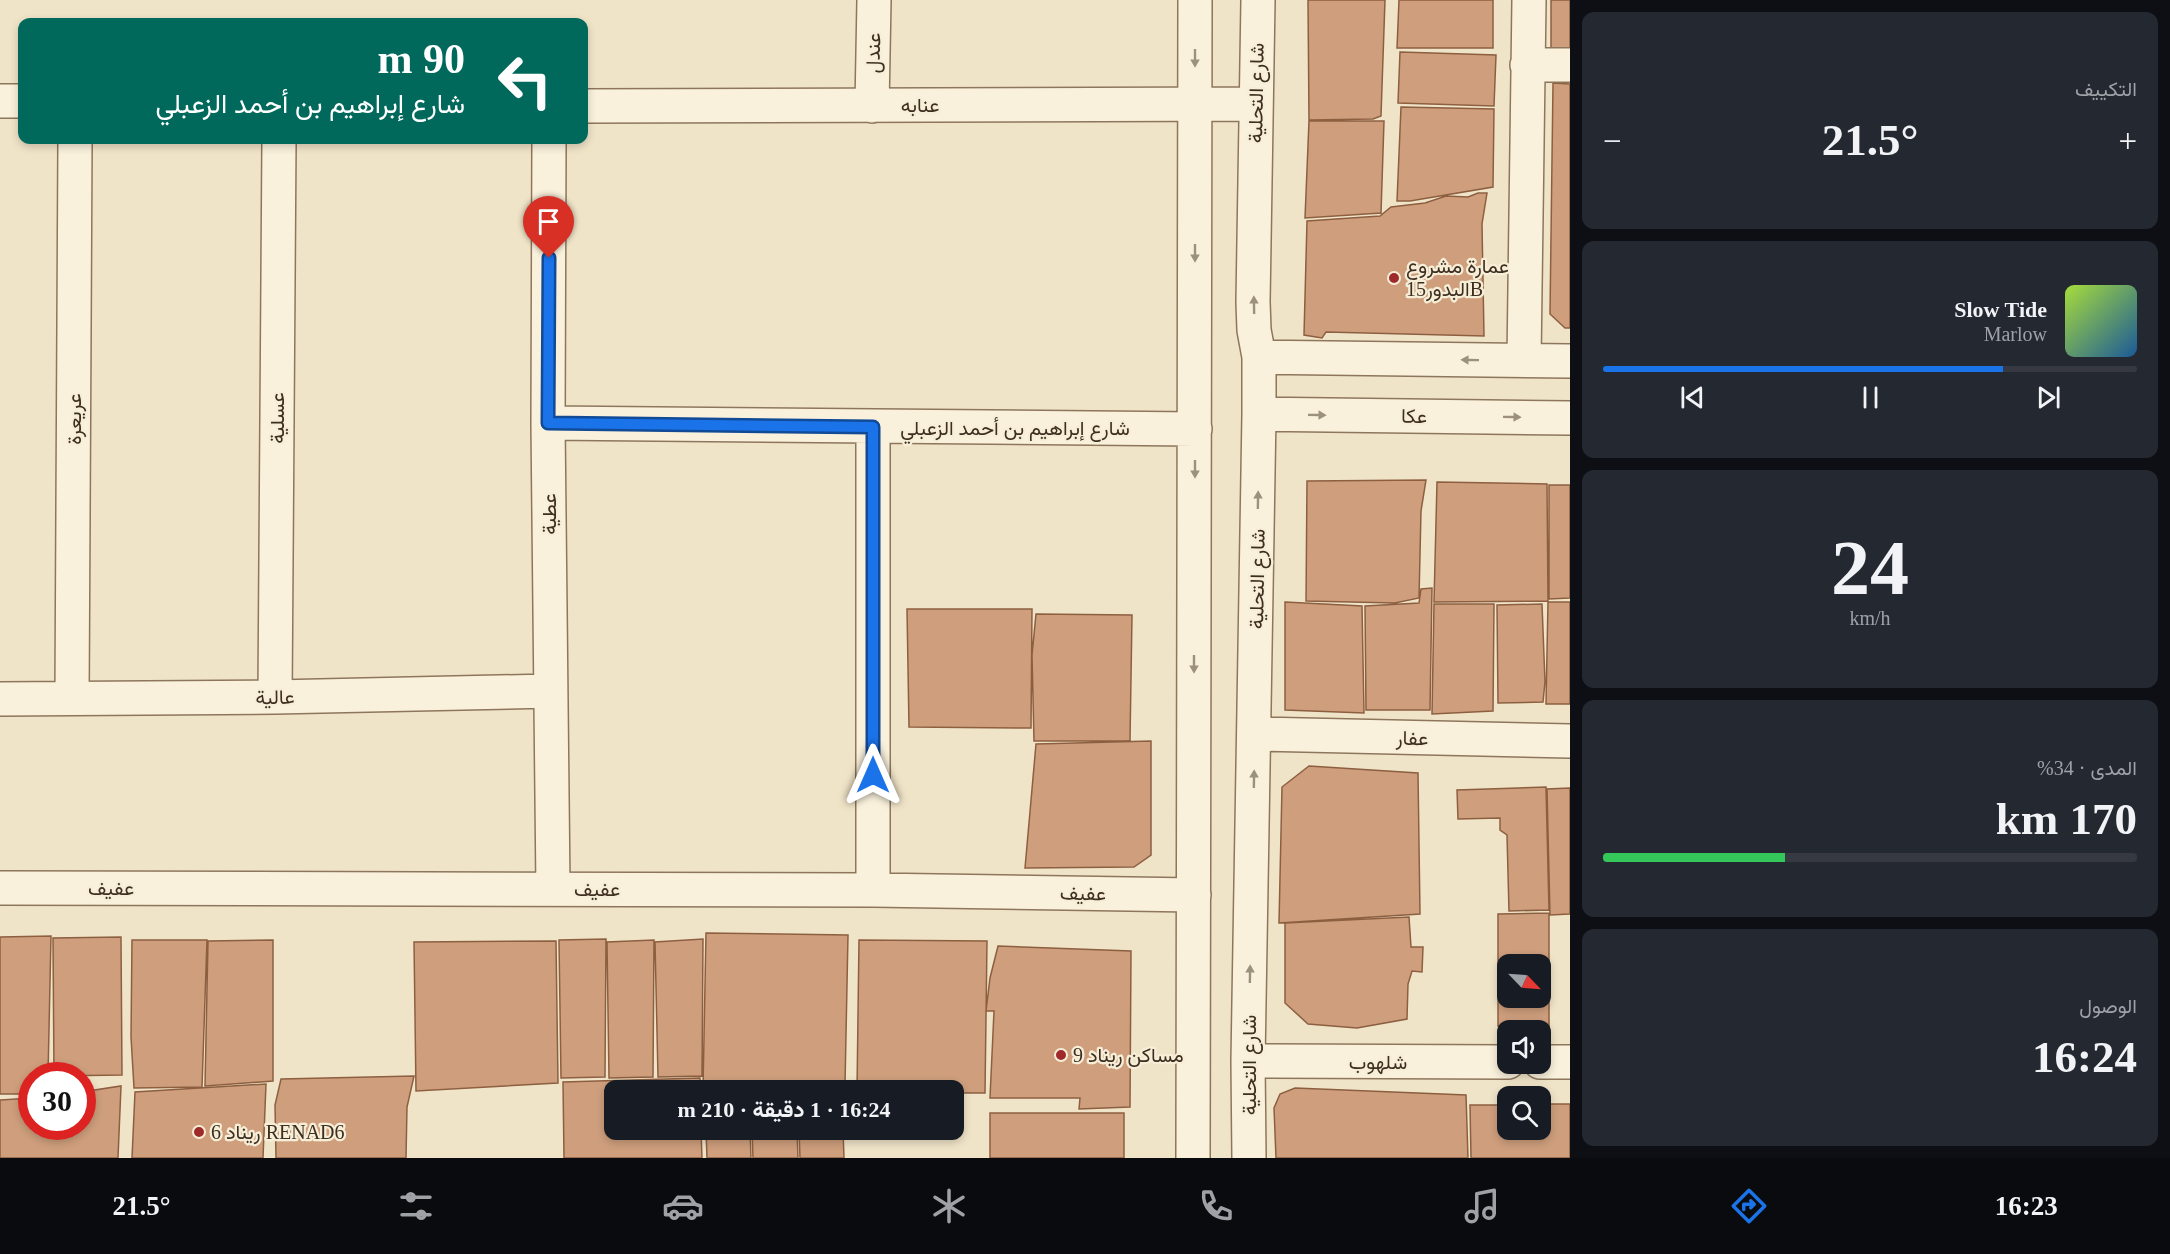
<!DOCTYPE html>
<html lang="ar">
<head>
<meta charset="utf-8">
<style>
  body { margin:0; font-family:"Times New Roman",Vazirmatn,serif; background:#242831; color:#f1f3f6; direction:rtl; height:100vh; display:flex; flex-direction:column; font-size:22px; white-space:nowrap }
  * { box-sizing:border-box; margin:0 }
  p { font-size:20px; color:#9ea1a6 }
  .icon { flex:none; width:33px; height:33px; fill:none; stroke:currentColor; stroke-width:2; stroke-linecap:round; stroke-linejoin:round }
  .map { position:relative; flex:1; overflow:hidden; direction:ltr }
  .drawer { display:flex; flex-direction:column; gap:12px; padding:12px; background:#0d0f14; width:600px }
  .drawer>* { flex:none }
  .banner { position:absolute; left:18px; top:18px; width:570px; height:126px; border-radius:12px; box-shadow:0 3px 9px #0003; direction:rtl; background:#00695c; color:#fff; overflow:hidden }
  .needle { width:39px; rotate:115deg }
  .buttons { position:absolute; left:1497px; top:954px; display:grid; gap:12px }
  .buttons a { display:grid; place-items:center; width:54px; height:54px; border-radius:12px; background:#171b24; box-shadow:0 3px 9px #0003; font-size:30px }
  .speed { position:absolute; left:18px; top:1062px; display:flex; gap:12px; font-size:30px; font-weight:700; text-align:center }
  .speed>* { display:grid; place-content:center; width:78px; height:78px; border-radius:50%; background:#171b24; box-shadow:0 3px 9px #0003; line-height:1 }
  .speed .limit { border:9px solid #d22; background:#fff; color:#111 }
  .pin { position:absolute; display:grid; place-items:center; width:51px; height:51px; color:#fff; margin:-62px -26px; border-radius:50% 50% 50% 0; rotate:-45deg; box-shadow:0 0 6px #0007 }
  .pin .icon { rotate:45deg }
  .me { position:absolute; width:66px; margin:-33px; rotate:0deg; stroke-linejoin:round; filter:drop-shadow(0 0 4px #0008) }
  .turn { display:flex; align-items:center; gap:21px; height:126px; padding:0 24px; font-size:27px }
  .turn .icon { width:78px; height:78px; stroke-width:2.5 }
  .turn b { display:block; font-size:42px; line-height:51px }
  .big { font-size:45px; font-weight:700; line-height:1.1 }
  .drawer .tile { flex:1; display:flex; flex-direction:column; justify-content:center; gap:9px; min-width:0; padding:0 21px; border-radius:12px; background:#242831 }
  .drawer .dial { align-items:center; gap:0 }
  .dial b { font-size:78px; line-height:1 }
  .song { display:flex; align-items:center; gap:18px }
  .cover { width:72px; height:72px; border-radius:9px; background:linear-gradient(135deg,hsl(80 70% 55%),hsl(210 70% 35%)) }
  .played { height:6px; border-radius:3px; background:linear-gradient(90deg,#1a73e8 75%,#363941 75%) }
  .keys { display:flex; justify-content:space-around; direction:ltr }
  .heat { display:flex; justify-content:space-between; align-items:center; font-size:33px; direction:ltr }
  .charge { height:9px; border-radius:4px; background:linear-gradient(90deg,#34c759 34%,#363941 0) }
  .trip { position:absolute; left:604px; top:1080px; width:360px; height:60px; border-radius:12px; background:#171b24; box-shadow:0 3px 9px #0003; font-weight:700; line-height:60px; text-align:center; direction:rtl }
  .dock { display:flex; height:96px; justify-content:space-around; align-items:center; background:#090b0e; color:#9ea1a6 }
  .dock .icon { width:42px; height:42px }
  .dock .on { color:#1a73e8 }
  .dock b { font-size:27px; color:#f1f3f6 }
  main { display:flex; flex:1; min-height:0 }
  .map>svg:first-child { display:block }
  .building { fill:#cf9f7d; stroke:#8d5f41; stroke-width:1.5; fill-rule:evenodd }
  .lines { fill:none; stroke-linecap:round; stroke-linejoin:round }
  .minor-casing { stroke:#8d765c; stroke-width:36 }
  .minor { stroke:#faf1dc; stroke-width:33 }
  .oneway { fill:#9c907e }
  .route-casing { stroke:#114b97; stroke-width:15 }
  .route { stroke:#1a73e8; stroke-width:10 }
  .poi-dot { fill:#9e2a2b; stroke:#f7eed8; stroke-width:2 }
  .labels { text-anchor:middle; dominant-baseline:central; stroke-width:4.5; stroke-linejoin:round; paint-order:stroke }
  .street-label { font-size:20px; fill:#3d2e20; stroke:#f7eed8 }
  .poi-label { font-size:20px; fill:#3d2e20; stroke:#f7eed8; text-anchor:start }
</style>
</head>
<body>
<main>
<section class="drawer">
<div class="tile"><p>التكييف</p>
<div class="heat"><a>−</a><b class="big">21.5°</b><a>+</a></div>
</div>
<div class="tile">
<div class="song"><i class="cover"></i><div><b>Slow Tide</b><p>Marlow</p></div></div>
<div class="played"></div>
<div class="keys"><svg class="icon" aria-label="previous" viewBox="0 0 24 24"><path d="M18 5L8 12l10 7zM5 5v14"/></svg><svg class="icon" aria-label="pause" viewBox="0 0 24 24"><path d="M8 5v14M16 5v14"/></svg><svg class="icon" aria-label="next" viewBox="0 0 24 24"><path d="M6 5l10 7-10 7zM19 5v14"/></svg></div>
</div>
<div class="tile dial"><b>24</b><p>km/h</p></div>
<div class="tile"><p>المدى · 34%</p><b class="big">170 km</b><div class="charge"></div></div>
<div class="tile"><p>الوصول</p><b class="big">16:24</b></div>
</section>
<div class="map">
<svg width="1570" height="1158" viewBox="0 0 1570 1158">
  <rect width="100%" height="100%" fill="#f0e4c8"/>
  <path class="building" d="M1308 0H1385L1381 116 1373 119 1309 120Z
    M1399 0H1493V48H1397Z
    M1551 0H1570V50H1551Z
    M1400 52 1496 55 1494 106 1398 103Z
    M1553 83 1570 84V328H1565L1550 314Z
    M1401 107 1494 109 1493 187 1410 201H1397Z
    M1309 121H1384L1381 213 1305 218Z
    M1478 193H1487L1482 224 1484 336 1326 332 1322 338 1304 335 1307 221 1380 216 1391 207 1425 203 1446 196 1468 197Z
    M1426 480 1421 511 1419 598 1395 603 1306 601 1307 481Z
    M1437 482 1547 484 1548 601 1434 602Z
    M1549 485H1570V598L1549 599Z
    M1432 588 1430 710H1366L1365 606 1419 603 1421 589Z
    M1285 602 1362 606 1364 713 1285 710Z
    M1548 602H1570V704H1546Z
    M1434 604H1494L1493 711 1432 714Z
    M1542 604 1545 682 1543 702 1498 703 1497 605Z
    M907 609H1032L1031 728 909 727Z
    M1036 614 1132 615 1130 741H1034L1032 655Z
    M1151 741V855L1134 867 1025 868 1036 744Z
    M1309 766 1418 773 1420 914 1279 923 1282 787Z
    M1546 787 1549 910 1509 911 1507 835 1500 830V818L1458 819 1457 790Z
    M1570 788V914L1550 915 1547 789Z
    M1549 913V1026H1498V914ZM1508 964H1540V998H1508Z
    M1409 917 1411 947H1423L1422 972 1412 971 1408 984 1407 1019 1357 1028 1308 1024 1285 1003V923Z
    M706 933 848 935 845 1085 703 1089Z
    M51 936 48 1076H32V1094H0V937Z
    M121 937 122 1075 54 1076 53 938Z
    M606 939 605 1077 561 1078 559 940Z
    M703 939 702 1076 658 1077 655 942Z
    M132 940H207L202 1087 134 1088 131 1037Z
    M273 940V1081L205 1086 208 941Z
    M654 940 653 1077 609 1078 607 942Z
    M859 940 987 941 985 1093H954V1090H857Z
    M556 941 558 1083 416 1091 414 942Z
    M998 946 1131 951 1130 1107 1079 1109 1080 1098H990L994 1011H986L990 978Z
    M414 1076 407 1107 406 1158H276L275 1105 281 1079Z
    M700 1078V1090H615V1130H701L702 1158H564L563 1082Z
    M266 1084 263 1158H132L135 1092Z
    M121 1086 118 1158H0V1100L32 1098V1126H82V1092Z
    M842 1087V1090H798V1089Z
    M1295 1088 1466 1095 1468 1158H1276L1274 1108 1280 1094Z
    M751 1089H796V1090H751Z
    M1540 1104H1570V1158H1471L1470 1105H1508V1130H1540Z
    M990 1113H1124V1158H990Z
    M706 1130H750L751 1158H707Z
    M752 1130H797L798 1158H753Z
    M799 1130H843L844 1158H800Z"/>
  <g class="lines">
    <g class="minor-casing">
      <path id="minor" d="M1527 65H1570
        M0 101H22
        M584 106 1256 104
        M872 106 874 0
        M549 140 548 423 553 889
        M1259 357 1570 361
        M1524 360 1529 0
        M1259 414 1570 418
        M548 423 1195 429
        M873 427V890
        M275 697 279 140
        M72 698 75 140
        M0 699 275 697 550 691
        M1255 734 1570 741
        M0 888 873 890 1194 895
        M1248 1061 1508 1062
        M1540 1062H1570
        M1193 1158 1195 0
        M1249 1158 1248 1061 1259 414V357L1254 330 1253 302 1258 0"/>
    </g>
    <use href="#minor" class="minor"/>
  </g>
  <defs><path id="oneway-solid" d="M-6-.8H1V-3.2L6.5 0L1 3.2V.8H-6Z" transform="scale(1.5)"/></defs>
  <g class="oneway">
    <use href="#oneway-solid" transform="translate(1195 58) rotate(90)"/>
    <use href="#oneway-solid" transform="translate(1195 253) rotate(90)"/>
    <use href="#oneway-solid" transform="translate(1254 305) rotate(-91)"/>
    <use href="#oneway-solid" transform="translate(1470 360) rotate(-179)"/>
    <use href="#oneway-solid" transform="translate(1317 415) rotate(1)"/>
    <use href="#oneway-solid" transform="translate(1512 417) rotate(1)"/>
    <use href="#oneway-solid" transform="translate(1195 469) rotate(90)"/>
    <use href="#oneway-solid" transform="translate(1258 500) rotate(-89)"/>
    <use href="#oneway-solid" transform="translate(1194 664) rotate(90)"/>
    <use href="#oneway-solid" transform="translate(1254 779) rotate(-89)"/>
    <use href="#oneway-solid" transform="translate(1250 974) rotate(-89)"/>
  </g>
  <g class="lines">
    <g class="route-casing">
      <path id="route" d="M549 258 548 423 873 427V775"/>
    </g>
    <use href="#route" class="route"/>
  </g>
  <g class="poi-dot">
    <circle cx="1394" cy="278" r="6"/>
    <circle cx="1061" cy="1055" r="6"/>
    <circle cx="199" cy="1132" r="6"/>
  </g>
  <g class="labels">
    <g class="street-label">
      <text transform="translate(873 53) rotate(-89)">عندل</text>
      <text transform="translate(1256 93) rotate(-89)">شارع التحلية</text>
      <text x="920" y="105">عنابه</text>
      <text transform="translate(1414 416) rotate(1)">عكا</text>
      <text transform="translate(277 418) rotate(-90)">عسلية</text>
      <text transform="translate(74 419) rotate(-90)">عريعرة</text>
      <text x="1015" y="428">شارع إبراهيم بن أحمد الزعبلي</text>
      <text transform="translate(549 514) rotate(-90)">عطية</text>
      <text transform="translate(1257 579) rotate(-89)">شارع التحلية</text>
      <text transform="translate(275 697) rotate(-1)">عالية</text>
      <text transform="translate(1412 738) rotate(1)">عفار</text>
      <text x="111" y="888">عفيف</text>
      <text x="597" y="889">عفيف</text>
      <text transform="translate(1083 893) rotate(1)">عفيف</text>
      <text x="1378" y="1062">شلهوب</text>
      <text transform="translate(1249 1065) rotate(-90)">شارع التحلية</text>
    </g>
    <g class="poi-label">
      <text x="1406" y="266">عمارة مشروع<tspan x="1406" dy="23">البدور15B</tspan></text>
      <text x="1073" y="1055">مساكن ريناد 9</text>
      <text x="211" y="1132">ريناد 6 RENAD6</text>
    </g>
  </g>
</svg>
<div class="buttons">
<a><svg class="needle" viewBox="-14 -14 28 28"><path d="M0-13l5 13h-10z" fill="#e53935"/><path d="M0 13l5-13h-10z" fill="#9ea1a6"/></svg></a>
<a><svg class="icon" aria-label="sound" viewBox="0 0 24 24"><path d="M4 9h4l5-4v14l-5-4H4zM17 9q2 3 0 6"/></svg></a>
<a><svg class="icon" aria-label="search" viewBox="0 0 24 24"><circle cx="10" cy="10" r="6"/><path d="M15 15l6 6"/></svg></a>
</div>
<div class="speed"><div class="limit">30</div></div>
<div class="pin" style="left:549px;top:258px;background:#d93025"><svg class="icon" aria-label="arrive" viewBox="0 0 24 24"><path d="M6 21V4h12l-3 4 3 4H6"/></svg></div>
<svg class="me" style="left:873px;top:775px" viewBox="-20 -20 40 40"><path d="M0-17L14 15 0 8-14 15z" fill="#1a73e8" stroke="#fff" stroke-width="4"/></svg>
<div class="trip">16:24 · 1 دقيقة · 210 m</div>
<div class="banner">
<div class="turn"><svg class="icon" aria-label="left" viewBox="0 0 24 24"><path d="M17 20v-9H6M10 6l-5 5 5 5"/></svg><div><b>90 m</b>شارع إبراهيم بن أحمد الزعبلي</div></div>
</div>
</div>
</main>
<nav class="dock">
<b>16:23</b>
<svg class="icon on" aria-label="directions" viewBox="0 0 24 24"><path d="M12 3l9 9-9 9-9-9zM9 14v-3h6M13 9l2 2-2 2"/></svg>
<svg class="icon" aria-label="music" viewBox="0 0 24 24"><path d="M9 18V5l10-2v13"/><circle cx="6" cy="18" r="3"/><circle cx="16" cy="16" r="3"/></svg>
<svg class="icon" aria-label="phone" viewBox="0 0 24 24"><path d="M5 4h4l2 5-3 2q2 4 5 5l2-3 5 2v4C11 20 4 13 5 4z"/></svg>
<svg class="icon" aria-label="climate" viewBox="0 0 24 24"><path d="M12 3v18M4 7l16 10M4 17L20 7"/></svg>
<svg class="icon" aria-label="car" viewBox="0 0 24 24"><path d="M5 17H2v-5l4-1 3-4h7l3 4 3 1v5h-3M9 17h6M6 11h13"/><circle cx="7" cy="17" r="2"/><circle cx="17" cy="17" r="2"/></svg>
<svg class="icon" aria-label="filters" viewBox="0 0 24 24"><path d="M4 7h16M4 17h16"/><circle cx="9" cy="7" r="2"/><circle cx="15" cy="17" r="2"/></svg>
<b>21.5°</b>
</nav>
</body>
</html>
